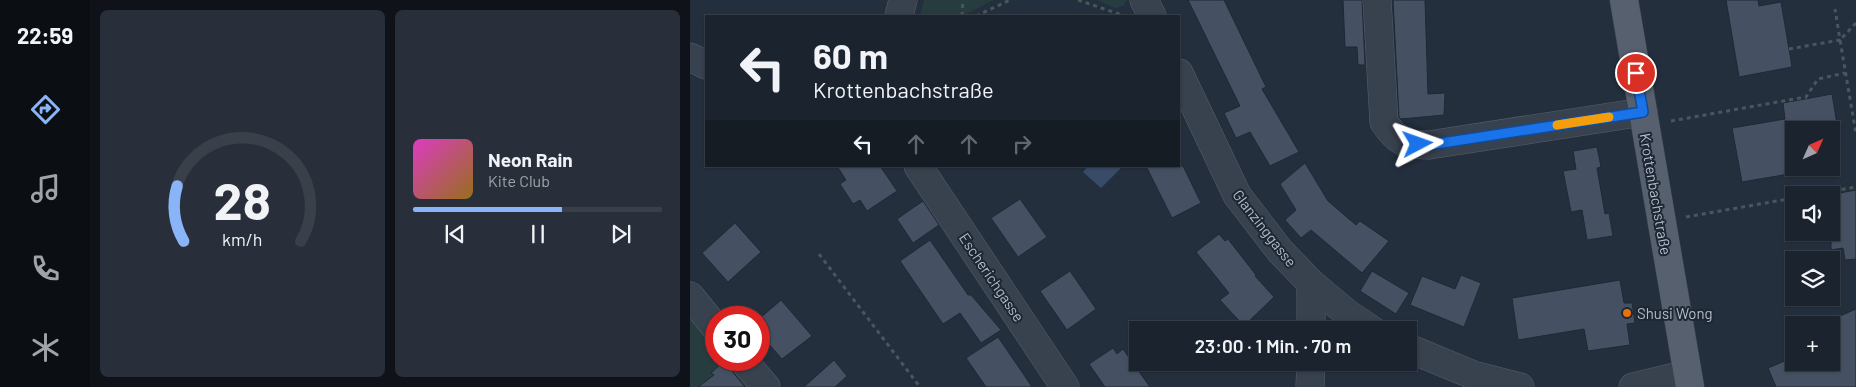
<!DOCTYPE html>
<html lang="de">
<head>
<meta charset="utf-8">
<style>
  body { margin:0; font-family:Barlow,sans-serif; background:#282f3a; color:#f1f3f6; height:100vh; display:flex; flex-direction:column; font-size:19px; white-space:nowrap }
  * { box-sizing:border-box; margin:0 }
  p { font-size:16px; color:#a0a4aa }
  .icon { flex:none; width:28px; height:28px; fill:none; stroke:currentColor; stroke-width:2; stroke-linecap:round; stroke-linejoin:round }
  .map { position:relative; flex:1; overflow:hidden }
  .panel { display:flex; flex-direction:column; gap:10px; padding:10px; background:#0f1319; width:600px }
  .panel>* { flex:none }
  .top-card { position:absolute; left:15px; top:15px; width:475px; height:152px; border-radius:0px; box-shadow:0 1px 4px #0004,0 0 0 1px #39404a; background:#1b232e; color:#f1f3f6; overflow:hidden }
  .needle { width:32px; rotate:45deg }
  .tools { position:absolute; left:1095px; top:121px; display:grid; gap:10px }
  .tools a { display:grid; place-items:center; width:55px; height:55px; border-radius:0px; background:#1b232e; box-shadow:0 1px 4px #0004,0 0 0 1px #39404a; font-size:25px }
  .speed { position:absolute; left:15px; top:306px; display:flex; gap:10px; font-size:25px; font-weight:700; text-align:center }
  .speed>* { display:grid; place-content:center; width:65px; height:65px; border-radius:50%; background:#1b232e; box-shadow:0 1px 4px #0004,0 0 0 1px #39404a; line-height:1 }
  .speed .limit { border:8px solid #d22; background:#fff; color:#111 }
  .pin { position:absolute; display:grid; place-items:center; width:42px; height:42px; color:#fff; margin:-21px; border:2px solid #fff; border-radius:50%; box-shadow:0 1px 5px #0007 }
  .me { position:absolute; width:55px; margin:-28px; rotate:86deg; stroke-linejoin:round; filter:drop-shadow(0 0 4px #0008) }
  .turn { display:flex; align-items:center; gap:18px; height:105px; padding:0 25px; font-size:22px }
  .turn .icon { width:65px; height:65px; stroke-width:2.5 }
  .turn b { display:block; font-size:35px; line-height:42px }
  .lanes { display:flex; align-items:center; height:48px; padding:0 25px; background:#0003; justify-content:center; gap:25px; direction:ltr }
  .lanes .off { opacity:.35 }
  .panel .widget { flex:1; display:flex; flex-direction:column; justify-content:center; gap:8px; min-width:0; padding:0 18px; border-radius:8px; background:#282f3a }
  .panel .dial { align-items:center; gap:0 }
  .dial svg { height:130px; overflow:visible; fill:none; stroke:#39404a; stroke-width:7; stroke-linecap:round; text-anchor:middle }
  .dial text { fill:#f1f3f6; stroke:none }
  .song { display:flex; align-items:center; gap:15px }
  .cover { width:60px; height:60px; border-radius:8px; background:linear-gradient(135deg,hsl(310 70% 55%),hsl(40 70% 35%)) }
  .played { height:5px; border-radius:2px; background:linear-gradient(90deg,#8ab4f8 60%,#39404a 60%) }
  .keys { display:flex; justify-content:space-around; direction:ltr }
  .panel .tiles { flex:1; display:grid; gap:10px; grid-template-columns:repeat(2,1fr) }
  .trip { position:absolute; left:439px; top:321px; width:288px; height:50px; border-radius:0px; background:#1b232e; box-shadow:0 1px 4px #0004,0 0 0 1px #39404a; font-weight:600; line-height:50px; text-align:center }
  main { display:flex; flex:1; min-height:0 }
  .tabs { display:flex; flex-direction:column; width:90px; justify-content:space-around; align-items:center; background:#0b0e12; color:#a0a4aa }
  .tabs .icon { width:35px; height:35px }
  .tabs .on { color:#8ab4f8 }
  .tabs b { font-size:22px; color:#f1f3f6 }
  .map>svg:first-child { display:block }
  .green { fill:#263c3f }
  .water { fill:#394c67 }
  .building { fill:#455162; stroke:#1f2835 }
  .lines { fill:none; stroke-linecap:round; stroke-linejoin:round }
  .minor-casing { stroke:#565f6c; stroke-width:29 }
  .major-casing { stroke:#414a57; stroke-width:29 }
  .path { stroke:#44595c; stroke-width:3; stroke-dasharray:4 4; stroke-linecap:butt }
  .minor { stroke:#38414e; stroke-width:28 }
  .major { stroke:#56606e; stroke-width:28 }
  .route-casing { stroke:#114b97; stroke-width:12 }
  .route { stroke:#1a73e8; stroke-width:9 }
  .slow { stroke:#f59e0b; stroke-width:9 }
  .food-dot { fill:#e8710a; stroke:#1d2633; stroke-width:2 }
  .labels { text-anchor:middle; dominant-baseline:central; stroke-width:4; stroke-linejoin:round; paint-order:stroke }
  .street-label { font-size:15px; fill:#b4bcc9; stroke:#1d2633 }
  .poi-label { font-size:15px; fill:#b4bcc9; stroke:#1d2633; text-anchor:start }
</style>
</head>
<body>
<main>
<nav class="tabs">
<b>22:59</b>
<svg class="icon on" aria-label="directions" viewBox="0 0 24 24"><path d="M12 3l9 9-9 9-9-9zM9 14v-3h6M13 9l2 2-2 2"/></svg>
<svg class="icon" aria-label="music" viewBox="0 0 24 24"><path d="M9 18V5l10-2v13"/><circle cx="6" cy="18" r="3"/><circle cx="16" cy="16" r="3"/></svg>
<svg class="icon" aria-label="phone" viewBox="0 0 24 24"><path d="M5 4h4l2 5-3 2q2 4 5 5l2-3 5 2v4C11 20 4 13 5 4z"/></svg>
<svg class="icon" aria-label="climate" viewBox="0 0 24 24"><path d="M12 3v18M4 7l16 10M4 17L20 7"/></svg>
</nav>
<section class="panel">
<div class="tiles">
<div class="widget dial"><svg viewBox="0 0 100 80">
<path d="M14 69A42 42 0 1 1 86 69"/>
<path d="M14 69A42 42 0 0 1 10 35" stroke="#8ab4f8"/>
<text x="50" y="56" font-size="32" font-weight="700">28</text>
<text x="50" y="72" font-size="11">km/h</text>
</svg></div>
<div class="widget">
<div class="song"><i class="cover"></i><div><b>Neon Rain</b><p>Kite Club</p></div></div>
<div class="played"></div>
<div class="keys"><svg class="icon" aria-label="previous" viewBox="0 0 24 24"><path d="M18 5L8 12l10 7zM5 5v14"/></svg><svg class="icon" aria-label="pause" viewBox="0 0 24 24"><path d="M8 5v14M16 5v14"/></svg><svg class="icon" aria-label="next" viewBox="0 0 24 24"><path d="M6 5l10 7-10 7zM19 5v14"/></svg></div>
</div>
</div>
</section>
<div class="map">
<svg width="1166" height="387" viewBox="0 0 1166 387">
  <rect width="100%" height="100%" fill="#242f3e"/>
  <path class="green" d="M234 0H303L273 16H230Z
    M407 0H437L433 6 425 8Z
    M0 306 26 338V360H45L68 387H0Z"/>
  <path class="water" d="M398 166H433L411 188 393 172Z"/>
  <path class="building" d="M498 0H534L576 87 572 89 609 152 580 166 560 132 546 138 534 113 550 106Z
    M653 0H672L675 65H668L667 47H655Z
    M703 0H735L738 94 755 93 754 115 711 119 709 117Z
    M1036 0H1068L1069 6 1091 2 1102 67 1049 77Z
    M1142 94 1148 130H1104L1102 158 1105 173 1052 182 1042 128 1095 119 1093 103Z
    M907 147 911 167 907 168 915 214 919 213 923 236 897 240 892 210 881 212 873 171 886 169 883 151Z
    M615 163 638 201 666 225 670 221 699 241 672 273 621 230 611 238 595 220 606 210 590 184Z
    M147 166H190L207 191 177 211 170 200 163 204 150 184 156 180Z
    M456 166H493L511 203 482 218Z
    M1166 190V259L1155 260 1153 248 1141 250V213L1147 212 1144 194Z
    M330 199 357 237 328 257 301 218Z
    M233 201 249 225 223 243 207 219Z
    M45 223 71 252 38 282 12 253Z
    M529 234 535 241 538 239 566 275 565 276 584 297 554 326 530 300 539 293 506 252Z
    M240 240 278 295H281L311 330 291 343 270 313 253 324 210 261Z
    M380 271 406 309 377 330 350 291Z
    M682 271 719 293 706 314 670 291Z
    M771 275 791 283 774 327 720 305 732 276 765 289Z
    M930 280 934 303H942L945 323 937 324 940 345 898 351 894 329 828 340 822 298Z
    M91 300 122 336 92 359 69 333V319Z
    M1166 309V387H1086L1078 368 1104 357V362H1141V320Z
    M308 337 332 372 342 387H296L276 358Z
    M423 348 427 354 433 349 460 387H415L399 364Z
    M35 360H38L41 370 55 387H8L24 375 21 373Z
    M144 360 157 376 145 387H114Z"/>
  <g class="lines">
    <g class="minor-casing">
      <path id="minor" d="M454 0 462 16
        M687 0 694 122C708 143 714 144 739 145L953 112
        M209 16 213 0
        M0 57 16 65
        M489 73 547 195 590 251 621 283 658 314 682 330
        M228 166 375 387
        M0 296 26 328
        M621 330V283
        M718 348 783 375 830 387
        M53 360 76 387
        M620 387 621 362
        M943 387 997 374"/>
    </g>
    <g class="major-casing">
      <path id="major" d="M934 0 1000 387"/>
    </g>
    <path class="path" d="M388 0 432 15
      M272 16 273 0
      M286 16 320 0
      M1166 23 1150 40 1166 134
      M1099 49 1150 40 1145 9
      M981 121 1116 97 1128 79 1155 73
      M1120 195 1166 187
      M996 217 1104 198
      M129 254 230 387"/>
    <use href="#minor" class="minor"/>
    <use href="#major" class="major"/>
  </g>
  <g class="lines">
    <g class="route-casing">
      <path id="route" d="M728 144 739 145 953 112 946 73"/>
    </g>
    <use href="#route" class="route"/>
    <path class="slow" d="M867 125 919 117"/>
  </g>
  <circle class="food-dot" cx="937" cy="313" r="5"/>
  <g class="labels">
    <g class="street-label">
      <text transform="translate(966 194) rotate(80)">Krottenbachstraße</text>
      <text transform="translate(575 228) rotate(52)">Glanzinggasse</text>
      <text transform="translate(302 277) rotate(56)">Escherichgasse</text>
    </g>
    <g class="poi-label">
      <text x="947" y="313">Shusi Wong</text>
    </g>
  </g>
</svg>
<div class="tools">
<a><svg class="needle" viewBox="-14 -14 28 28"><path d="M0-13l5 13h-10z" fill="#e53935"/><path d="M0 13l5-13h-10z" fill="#a0a4aa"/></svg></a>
<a><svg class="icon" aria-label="sound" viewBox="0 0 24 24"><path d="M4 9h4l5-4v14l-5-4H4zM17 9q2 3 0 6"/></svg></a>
<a><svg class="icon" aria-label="layers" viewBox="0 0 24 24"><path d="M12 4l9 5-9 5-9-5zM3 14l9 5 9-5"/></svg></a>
<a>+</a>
</div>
<div class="speed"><div class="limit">30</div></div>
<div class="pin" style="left:946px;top:73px;background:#d93025"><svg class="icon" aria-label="arrive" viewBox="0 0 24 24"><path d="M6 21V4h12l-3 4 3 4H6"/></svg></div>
<svg class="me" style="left:728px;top:144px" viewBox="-20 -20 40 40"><path d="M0-17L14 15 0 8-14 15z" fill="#1a73e8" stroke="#fff" stroke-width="4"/></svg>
<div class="trip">23:00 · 1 Min. · 70 m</div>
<div class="top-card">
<div class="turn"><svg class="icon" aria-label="left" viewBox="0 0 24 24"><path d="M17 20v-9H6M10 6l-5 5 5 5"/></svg><div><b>60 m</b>Krottenbachstraße</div></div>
<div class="lanes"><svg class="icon" aria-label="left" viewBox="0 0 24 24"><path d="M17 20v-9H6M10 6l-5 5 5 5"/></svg><svg class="icon off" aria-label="ahead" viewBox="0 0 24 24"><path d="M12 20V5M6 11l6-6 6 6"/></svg><svg class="icon off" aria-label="ahead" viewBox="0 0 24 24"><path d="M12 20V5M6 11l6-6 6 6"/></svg><svg class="icon off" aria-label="right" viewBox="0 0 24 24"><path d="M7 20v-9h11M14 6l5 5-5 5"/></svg></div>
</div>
</div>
</main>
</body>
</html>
